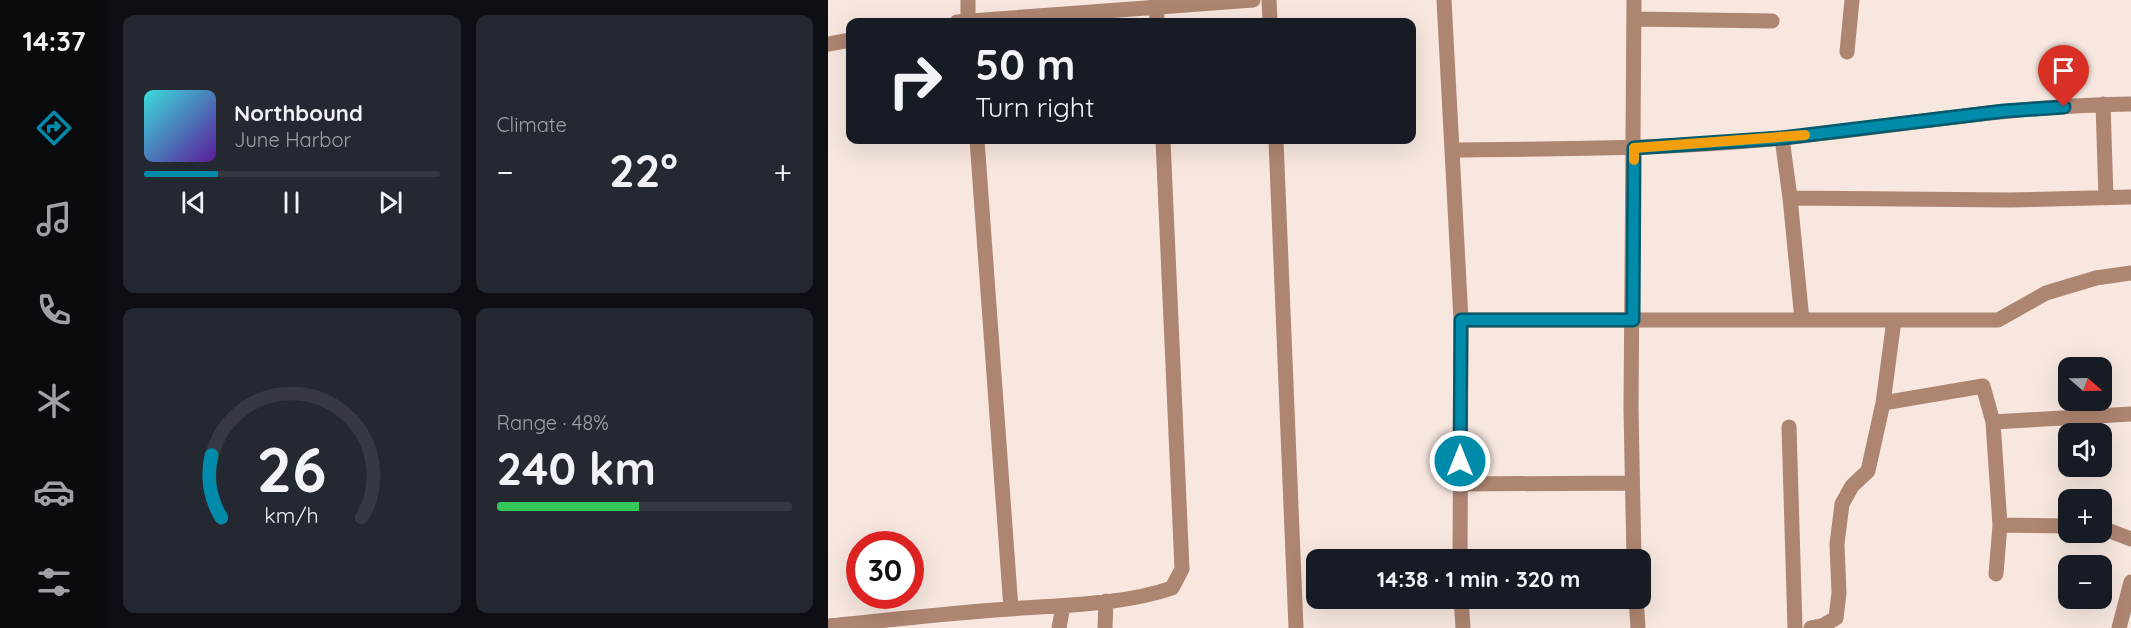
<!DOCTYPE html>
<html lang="en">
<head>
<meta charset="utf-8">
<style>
  body { margin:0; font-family:Quicksand,sans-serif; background:#242831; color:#f1f3f6; height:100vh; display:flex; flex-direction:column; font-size:22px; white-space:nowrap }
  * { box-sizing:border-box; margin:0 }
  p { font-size:20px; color:#9ea1a6 }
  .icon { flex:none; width:33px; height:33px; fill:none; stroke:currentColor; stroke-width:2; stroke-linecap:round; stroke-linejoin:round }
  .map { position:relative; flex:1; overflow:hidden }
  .drawer { display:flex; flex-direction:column; gap:15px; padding:15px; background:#0d0f14; width:720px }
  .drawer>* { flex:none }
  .guide { position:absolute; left:18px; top:18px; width:570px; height:126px; border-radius:12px; box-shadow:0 6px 24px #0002; background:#171b24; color:#f1f3f6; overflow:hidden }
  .needle { width:39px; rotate:110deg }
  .tools { position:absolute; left:1230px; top:357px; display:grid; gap:12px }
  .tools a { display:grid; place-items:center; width:54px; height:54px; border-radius:12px; background:#171b24; box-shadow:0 6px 24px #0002; font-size:30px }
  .speed { position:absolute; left:18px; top:531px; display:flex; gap:12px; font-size:30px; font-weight:700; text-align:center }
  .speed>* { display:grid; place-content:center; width:78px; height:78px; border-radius:50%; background:#171b24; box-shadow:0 6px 24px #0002; line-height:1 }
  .speed .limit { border:9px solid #d22; background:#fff; color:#111 }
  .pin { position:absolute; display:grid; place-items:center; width:51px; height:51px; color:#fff; margin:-62px -26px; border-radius:50% 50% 50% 0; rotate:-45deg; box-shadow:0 0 6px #0007 }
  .pin .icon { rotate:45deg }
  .me { position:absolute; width:66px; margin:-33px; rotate:0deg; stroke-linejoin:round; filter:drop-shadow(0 0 4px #0008) }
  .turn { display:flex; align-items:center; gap:21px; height:126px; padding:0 30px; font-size:27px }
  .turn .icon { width:78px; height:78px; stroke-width:2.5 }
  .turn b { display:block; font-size:42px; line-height:51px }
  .big { font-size:45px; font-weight:800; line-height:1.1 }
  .drawer .widget { flex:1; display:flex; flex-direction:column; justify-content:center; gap:9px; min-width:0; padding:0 21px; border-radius:12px; background:#242831 }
  .drawer .dial { align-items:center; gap:0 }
  .dial svg { height:156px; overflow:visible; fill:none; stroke:#363941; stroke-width:7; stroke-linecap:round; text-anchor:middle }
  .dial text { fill:#f1f3f6; stroke:none }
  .song { display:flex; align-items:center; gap:18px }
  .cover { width:72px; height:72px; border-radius:9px; background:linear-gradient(135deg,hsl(180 70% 55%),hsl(270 70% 35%)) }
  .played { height:6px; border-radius:3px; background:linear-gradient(90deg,#008baa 25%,#363941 25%) }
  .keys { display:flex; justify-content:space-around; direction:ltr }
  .heat { display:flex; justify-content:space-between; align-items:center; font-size:33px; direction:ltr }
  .charge { height:9px; border-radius:4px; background:linear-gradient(90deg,#34c759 48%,#363941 0) }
  .drawer .tiles { flex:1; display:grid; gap:15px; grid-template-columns:repeat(2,1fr) }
  .trip { position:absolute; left:478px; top:549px; width:345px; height:60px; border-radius:12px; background:#171b24; box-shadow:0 6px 24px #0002; font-weight:800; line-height:60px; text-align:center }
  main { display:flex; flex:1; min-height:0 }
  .tab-bar { display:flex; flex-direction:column; width:108px; justify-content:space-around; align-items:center; background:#090b0e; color:#9ea1a6 }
  .tab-bar .icon { width:42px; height:42px }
  .tab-bar .on { color:#008baa }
  .tab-bar b { font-size:27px; color:#f1f3f6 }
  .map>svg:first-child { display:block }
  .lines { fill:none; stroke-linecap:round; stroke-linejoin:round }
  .minor { stroke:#ae8571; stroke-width:15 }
  .route-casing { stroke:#005a6e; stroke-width:15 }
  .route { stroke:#008baa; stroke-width:10 }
  .slow { stroke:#f59e0b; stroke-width:10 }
</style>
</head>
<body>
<main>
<nav class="tab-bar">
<b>14:37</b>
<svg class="icon on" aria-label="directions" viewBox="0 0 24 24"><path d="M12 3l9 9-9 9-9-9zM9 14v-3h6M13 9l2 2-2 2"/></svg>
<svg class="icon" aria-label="music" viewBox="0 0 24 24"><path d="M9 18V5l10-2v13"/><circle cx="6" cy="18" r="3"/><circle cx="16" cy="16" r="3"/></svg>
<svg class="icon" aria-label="phone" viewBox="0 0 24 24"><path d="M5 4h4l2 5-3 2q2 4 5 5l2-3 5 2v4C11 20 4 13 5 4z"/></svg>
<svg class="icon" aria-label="climate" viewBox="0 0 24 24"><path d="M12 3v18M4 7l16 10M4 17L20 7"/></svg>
<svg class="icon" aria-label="car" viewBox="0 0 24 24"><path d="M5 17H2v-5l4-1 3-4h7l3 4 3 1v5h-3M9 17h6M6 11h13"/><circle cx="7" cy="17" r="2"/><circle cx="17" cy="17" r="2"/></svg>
<svg class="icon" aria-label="filters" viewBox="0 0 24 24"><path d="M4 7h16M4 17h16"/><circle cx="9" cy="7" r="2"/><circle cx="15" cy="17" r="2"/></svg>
</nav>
<section class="drawer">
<div class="tiles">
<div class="widget">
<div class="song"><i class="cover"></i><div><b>Northbound</b><p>June Harbor</p></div></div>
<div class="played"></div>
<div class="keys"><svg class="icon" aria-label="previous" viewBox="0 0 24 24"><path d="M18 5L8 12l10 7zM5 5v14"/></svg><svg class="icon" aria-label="pause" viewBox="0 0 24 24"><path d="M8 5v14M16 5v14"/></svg><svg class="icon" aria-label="next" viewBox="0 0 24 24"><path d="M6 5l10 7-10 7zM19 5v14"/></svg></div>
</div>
<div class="widget"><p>Climate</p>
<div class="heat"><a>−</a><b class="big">22°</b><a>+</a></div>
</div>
<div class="widget dial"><svg viewBox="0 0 100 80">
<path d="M14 69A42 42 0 1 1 86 69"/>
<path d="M14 69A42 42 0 0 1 9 37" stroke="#008baa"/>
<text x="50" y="56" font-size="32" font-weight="700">26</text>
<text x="50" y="72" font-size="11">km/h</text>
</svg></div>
<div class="widget"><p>Range · 48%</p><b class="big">240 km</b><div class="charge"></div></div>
</div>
</section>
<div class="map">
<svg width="1303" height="628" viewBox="0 0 1303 628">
  <rect width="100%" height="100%" fill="#f7e7df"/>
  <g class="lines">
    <path class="minor" d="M140 0V22
      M328 0 329 22
      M441 0 442 22
      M616 0 633 320 632 560
      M806 19 944 21
      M129 22 425 0
      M0 44 22 40
      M1019 52 1024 0
      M1275 104 1278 198
      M954 138 962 198 974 320
      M149 140 183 609
      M448 140 468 628
      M625 150C735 149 846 149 955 138 1071 126 1186 105 1303 104
      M962 198 1182 200 1303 197
      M633 320H1170L1218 293 1268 278 1303 273
      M1055 403 1155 386 1165 422 1172 525 1168 574
      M1165 422 1303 414
      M961 427 967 628
      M632 484 804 483
      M1172 525 1240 526
      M1274 528 1303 539
      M806 560 803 409 806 0
      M633 598 635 628
      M808 598 810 628
      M0 626C61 620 121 613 182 609 233 605 295 605 344 588L354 569 335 140
      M231 628 235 606
      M277 628 278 601
      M983 628 994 626 1008 618 1011 593 1009 544 1014 504 1024 486 1040 471 1055 403 1066 320
      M1291 628 1303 582"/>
  </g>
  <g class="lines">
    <g class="route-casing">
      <path id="route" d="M632 461 633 320H805L806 148 954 138 1176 111 1236 107"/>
    </g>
    <use href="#route" class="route"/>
    <path class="slow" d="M806 160V148L977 135"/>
  </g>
</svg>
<div class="tools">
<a><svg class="needle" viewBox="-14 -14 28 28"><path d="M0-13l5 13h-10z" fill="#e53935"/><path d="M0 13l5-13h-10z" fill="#9ea1a6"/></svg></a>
<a><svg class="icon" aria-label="sound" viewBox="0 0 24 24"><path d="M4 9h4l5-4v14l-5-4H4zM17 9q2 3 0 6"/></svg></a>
<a>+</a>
<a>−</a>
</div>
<div class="speed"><div class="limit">30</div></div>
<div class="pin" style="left:1236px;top:107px;background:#d93025"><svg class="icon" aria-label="arrive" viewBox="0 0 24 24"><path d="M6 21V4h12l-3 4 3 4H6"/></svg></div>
<svg class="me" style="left:632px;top:461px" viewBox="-20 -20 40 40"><circle r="17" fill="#008baa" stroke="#fff" stroke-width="3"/><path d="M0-11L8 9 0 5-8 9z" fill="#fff"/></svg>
<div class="trip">14:38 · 1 min · 320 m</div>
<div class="guide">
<div class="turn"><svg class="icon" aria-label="right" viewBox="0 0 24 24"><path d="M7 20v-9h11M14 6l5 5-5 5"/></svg><div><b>50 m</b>Turn right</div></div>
</div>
</div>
</main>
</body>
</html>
